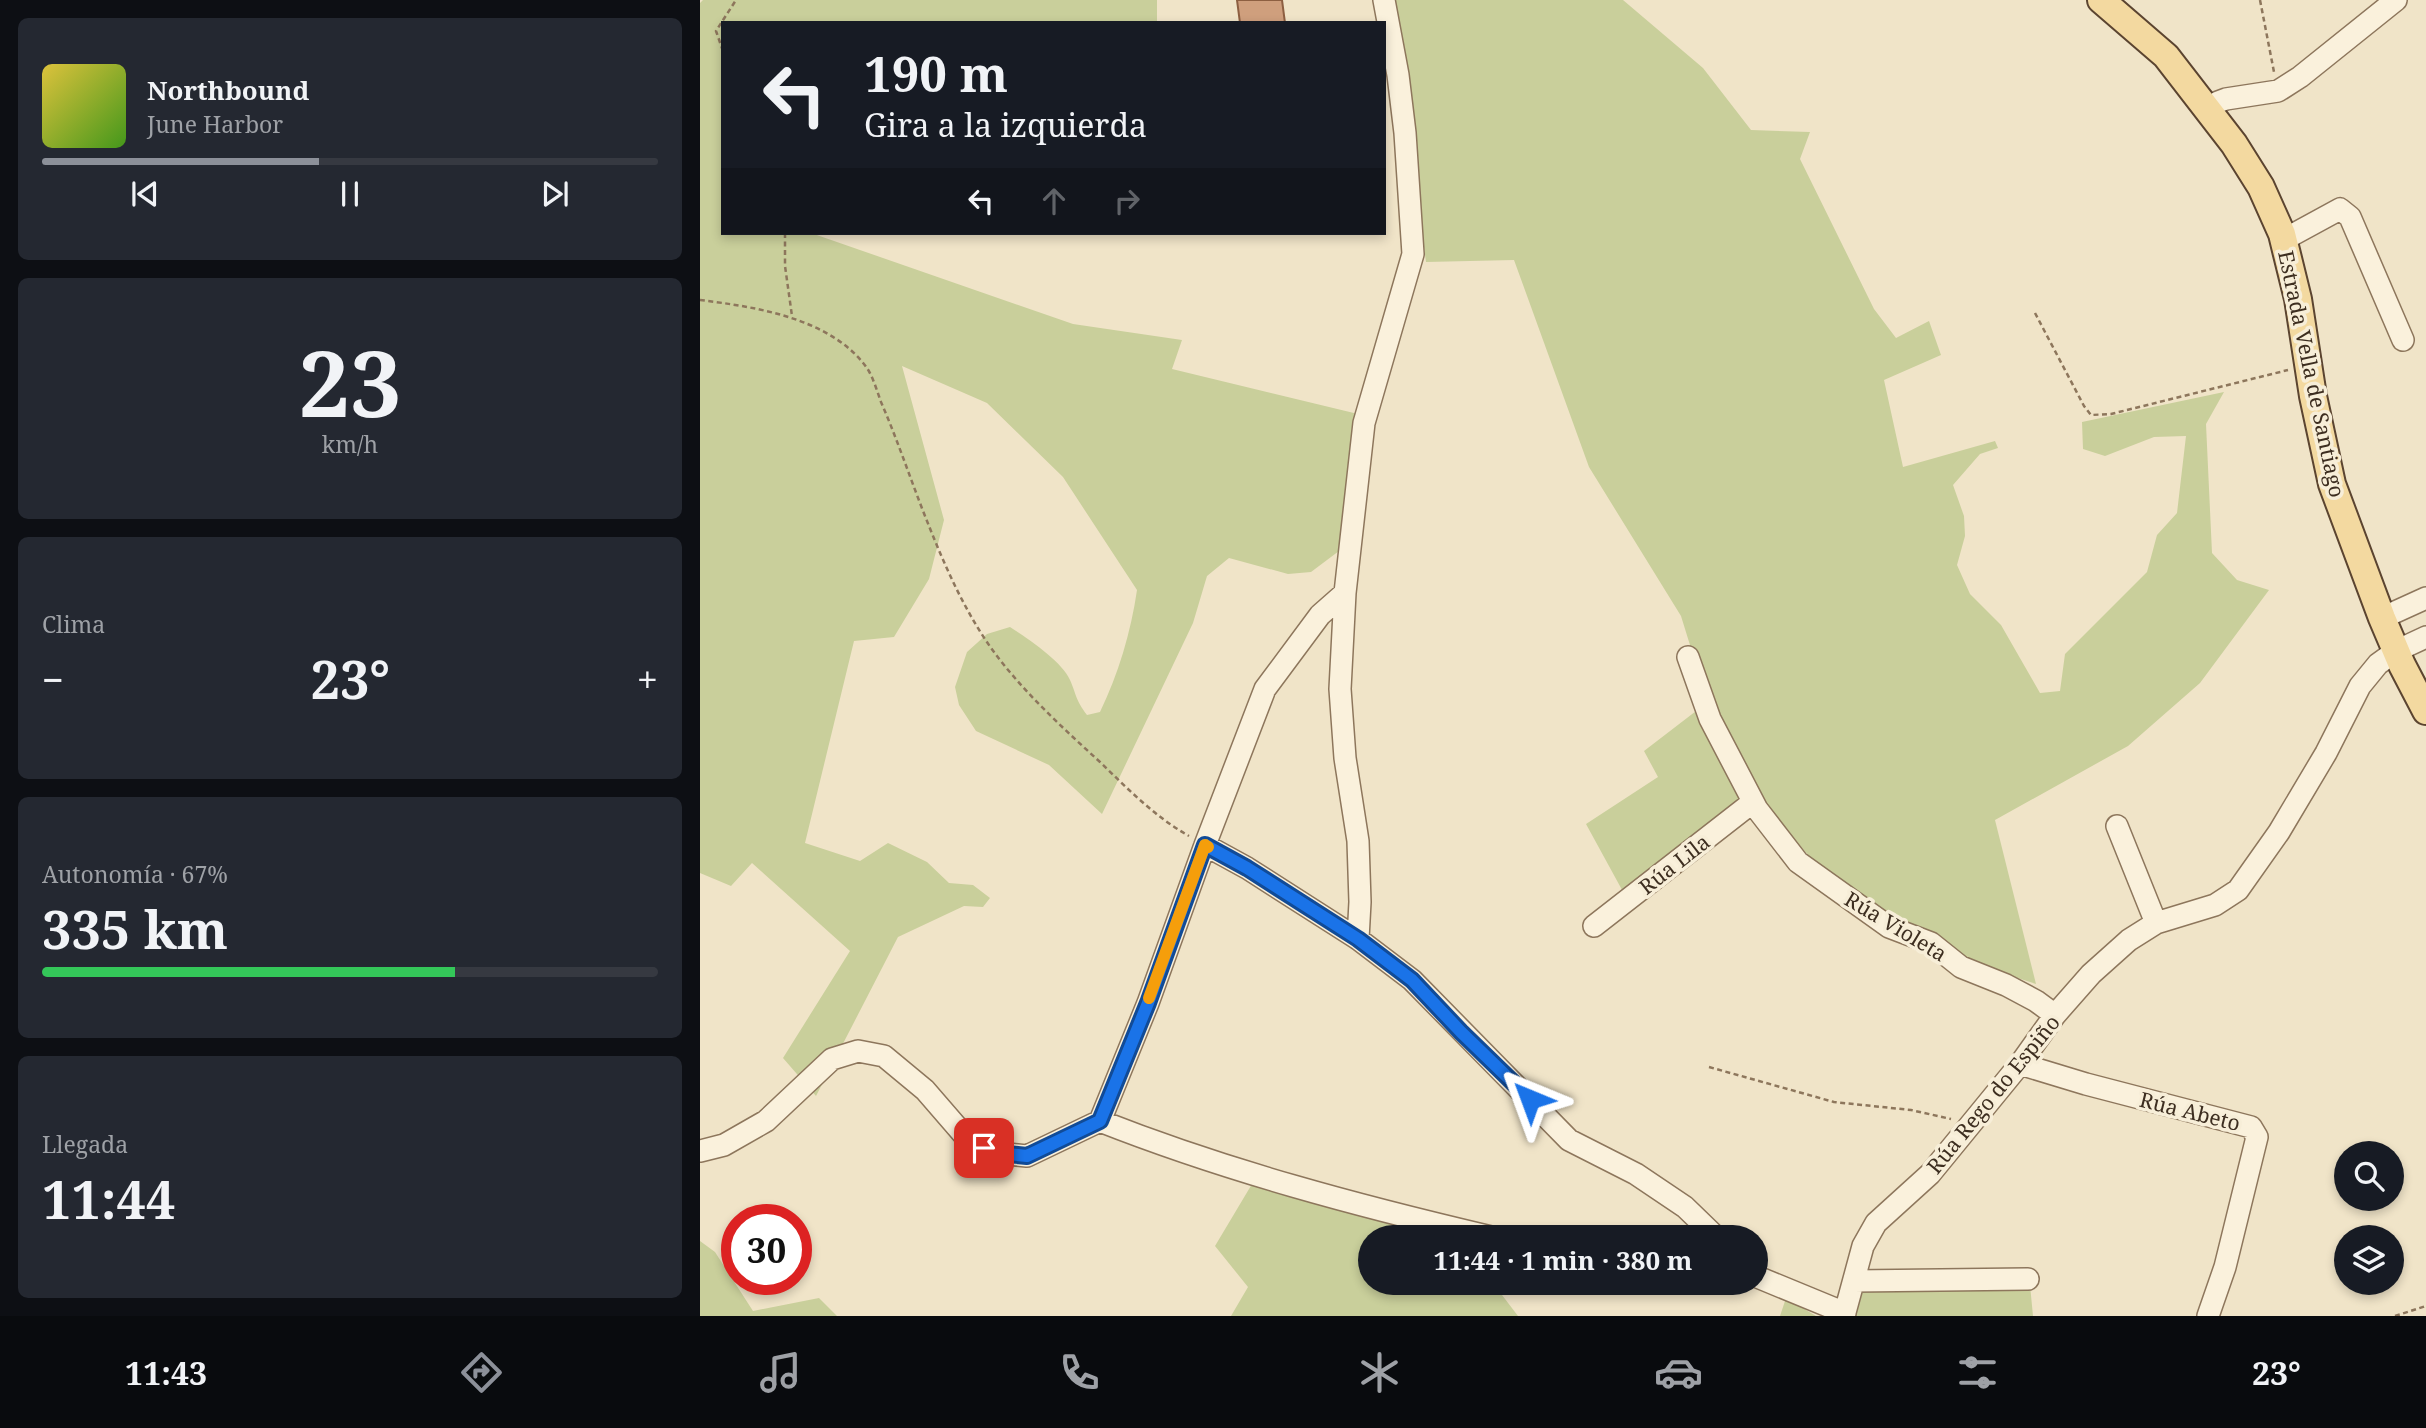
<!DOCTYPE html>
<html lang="es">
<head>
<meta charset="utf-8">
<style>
  body { margin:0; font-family:"Noto Serif",serif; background:#242831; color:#f1f3f6; height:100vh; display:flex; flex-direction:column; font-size:26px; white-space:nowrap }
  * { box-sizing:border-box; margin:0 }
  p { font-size:23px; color:#9ea1a6 }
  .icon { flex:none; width:38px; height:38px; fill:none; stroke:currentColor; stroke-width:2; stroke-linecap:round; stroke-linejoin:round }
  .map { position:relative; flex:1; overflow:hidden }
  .panel { display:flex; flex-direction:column; gap:18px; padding:18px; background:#0d0f14; width:700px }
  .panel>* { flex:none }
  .guide { position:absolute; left:21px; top:21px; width:665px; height:214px; border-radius:0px; box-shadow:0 4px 10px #0003; background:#171b24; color:#f1f3f6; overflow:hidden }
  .controls { position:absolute; left:1634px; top:1141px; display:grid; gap:14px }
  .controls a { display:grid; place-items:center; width:70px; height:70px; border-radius:50%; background:#171b24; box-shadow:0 4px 10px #0003; font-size:35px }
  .speed { position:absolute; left:21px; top:1204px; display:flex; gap:14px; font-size:35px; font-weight:700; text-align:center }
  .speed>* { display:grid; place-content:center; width:91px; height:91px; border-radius:50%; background:#171b24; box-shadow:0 4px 10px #0003; line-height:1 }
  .speed .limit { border:10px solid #d22; background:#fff; color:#111 }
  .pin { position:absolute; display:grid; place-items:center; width:60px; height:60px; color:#fff; margin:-30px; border-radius:14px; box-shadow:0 4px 10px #0006 }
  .me { position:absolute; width:77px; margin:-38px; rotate:316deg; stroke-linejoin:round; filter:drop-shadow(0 0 5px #0008) }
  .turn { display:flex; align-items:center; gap:24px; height:147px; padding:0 28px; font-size:32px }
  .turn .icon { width:91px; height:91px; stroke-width:2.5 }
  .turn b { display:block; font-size:49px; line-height:60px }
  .lanes { display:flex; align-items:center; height:66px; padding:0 28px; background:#0003; justify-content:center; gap:35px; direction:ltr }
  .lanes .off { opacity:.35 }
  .big { font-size:52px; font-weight:700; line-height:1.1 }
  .panel .tile { flex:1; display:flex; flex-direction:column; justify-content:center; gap:10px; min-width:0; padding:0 24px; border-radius:10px; background:#242831 }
  .panel .dial { align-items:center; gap:0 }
  .dial b { font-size:91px; line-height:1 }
  .song { display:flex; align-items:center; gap:21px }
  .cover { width:84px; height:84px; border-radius:10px; background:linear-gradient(135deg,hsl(50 70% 55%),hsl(100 70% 35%)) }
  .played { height:7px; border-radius:4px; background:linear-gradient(90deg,#8c9099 45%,#363941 45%) }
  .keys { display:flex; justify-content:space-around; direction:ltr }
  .heat { display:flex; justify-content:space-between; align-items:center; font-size:38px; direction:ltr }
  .charge { height:10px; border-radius:5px; background:linear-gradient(90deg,#34c759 67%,#363941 0) }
  .trip { position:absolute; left:658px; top:1225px; width:410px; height:70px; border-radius:35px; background:#171b24; box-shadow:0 4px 10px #0003; font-weight:700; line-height:70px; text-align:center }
  .menu { display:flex; height:112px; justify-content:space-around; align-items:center; background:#090b0e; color:#9ea1a6 }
  .menu .icon { width:49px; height:49px }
  .menu .selected { color:#8c9099 }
  .menu b { font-size:32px; color:#f1f3f6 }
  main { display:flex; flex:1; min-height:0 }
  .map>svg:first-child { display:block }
  .green { fill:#c9cf9b }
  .building { fill:#cf9f7d; stroke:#8d5f41; stroke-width:2 }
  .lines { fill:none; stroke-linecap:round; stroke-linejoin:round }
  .minor-casing { stroke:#8d765c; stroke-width:24 }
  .major-casing { stroke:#5b4430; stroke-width:30 }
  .path { stroke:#8d765c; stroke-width:2.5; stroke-dasharray:5 3.5; stroke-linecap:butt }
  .minor { stroke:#faf1dc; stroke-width:21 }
  .major { stroke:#f3d9a0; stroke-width:26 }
  .route-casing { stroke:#114b97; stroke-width:18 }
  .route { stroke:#1a73e8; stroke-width:12 }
  .slow { stroke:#f59e0b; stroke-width:12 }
  .labels { text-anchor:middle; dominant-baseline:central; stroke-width:7; stroke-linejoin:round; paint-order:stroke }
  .street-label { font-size:21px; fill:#3d2e20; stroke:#f7eed8 }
</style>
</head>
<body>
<main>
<section class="panel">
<div class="tile">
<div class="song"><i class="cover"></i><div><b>Northbound</b><p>June Harbor</p></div></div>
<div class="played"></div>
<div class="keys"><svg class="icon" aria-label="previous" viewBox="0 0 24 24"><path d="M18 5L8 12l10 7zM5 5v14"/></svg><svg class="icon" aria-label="pause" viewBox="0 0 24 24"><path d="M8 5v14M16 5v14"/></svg><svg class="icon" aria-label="next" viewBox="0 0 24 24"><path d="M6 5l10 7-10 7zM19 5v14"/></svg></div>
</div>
<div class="tile dial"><b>23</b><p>km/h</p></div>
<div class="tile"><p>Clima</p>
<div class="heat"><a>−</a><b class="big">23°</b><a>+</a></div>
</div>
<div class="tile"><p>Autonomía · 67%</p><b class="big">335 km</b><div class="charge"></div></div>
<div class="tile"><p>Llegada</p><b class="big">11:44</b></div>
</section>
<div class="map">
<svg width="1726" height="1316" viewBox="0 0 1726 1316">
  <rect width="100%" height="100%" fill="#f0e4c8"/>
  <path class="green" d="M3 0H457V23H23V233H111L373 324 482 340 472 369 658 414 639 551 611 572 588 574 529 558 507 576 493 623 402 814 349 765 276 731 259 705 255 687 267 652 287 634 310 627C327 638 362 661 370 680 377 696 375 699 387 715L400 712C418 675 431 632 437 590L363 477 287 403 202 366 244 520 229 579 194 637 154 641 105 843 160 861 188 843 227 862 249 883 273 885 290 898 283 907 264 906 198 937 116 1096 83 1058 150 951 52 863 31 886 0 873V3Z
    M691 0H923L1003 68 1051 130 1110 132 1100 159 1174 309 1196 338 1229 321 1241 355 1184 380 1203 467 1295 441 1298 448 1280 454 1253 485 1264 516 1265 536 1257 565 1270 594 1301 625 1340 693 1360 691 1365 654 1447 572 1457 535 1477 513 1486 436 1454 437 1405 456 1383 449 1382 422 1524 392 1506 424 1512 553 1537 580 1569 590 1500 683 1428 746 1295 820 1336 984 1271 963 1235 934 1169 905 1110 857 1059 801 927 899 886 824 958 777 944 751 1000 708 998 671 981 616 889 467 814 260 726 262Z
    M552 1184 745 1237H670V1283H812L802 1295 818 1316H531L548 1287 515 1246Z
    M0 1241 15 1252 53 1311 119 1298 137 1316H0Z
    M1330 1285 1333 1316H1152L1154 1289Z
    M1086 1298 1116 1316H1080Z"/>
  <path class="building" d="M537 0H582L585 23H540Z"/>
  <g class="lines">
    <g class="minor-casing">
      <path id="minor" d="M1509 110 1518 102 1526 99 1578 91 1600 77 1696 0
        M1583 240 1640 209 1650 217 1703 340
        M1682 618 1726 598
        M988 657 1010 719 1057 809 1098 862 1189 927 1231 943 1261 967 1306 985 1336 1001 1355 1015
        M1417 826 1456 923
        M505 845 547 868 658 939 712 980 869 1140 936 1174 985 1207 1016 1237
        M894 926 1053 802
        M658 939 660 902 658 841 645 758 640 689 645 593 664 423 713 254 705 133 698 75 684 0
        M1320 1064 1386 1084 1551 1127 1557 1137 1525 1267 1508 1316
        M400 1121C527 1171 659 1206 791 1237
        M0 1151 24 1145 66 1121 132 1059 158 1051 184 1056 225 1090 270 1142 298 1153 327 1156 400 1121 448 1003 505 845 565 689 620 615 645 593
        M1055 1276 1145 1313
        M1154 1281 1328 1279
        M1144 1316 1163 1246 1176 1223 1230 1174 1320 1064 1355 1015 1391 974 1429 940 1456 923 1515 905 1538 890 1579 832 1626 753 1660 686 1678 664 1696 651 1726 637"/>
    </g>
    <g class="major-casing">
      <path id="major" d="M1401 0 1466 56 1534 144 1561 187 1582 234 1598 299 1613 396 1632 484 1682 618 1702 665 1726 711"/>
    </g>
    <path class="path" d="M1560 0 1574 72
      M23 51 16 31 36 0
      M85 233V266L92 316
      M0 300C56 307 131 318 167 368 173 377 177 391 181 402 198 441 211 481 227 521 246 569 268 619 300 660 330 698 365 730 400 762 428 789 455 817 489 836
      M1335 313 1384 406 1391 415 1411 414 1588 370
      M1009 1067 1134 1102 1211 1110 1251 1119
      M1695 1316 1726 1306"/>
    <use href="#minor" class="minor"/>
    <use href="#major" class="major"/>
  </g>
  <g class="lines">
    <g class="route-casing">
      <path id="route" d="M284 1148 298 1153 327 1156 400 1121 448 1003 505 845 547 868 658 939 712 980 761 1032 830 1099"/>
    </g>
    <use href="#route" class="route"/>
    <path class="slow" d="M449 998 505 845 508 847"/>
  </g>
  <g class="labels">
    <g class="street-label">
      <text transform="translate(1612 374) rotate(78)">Estrada Vella de Santiago</text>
      <text transform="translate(974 864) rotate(-38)">Rúa Lila</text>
      <text transform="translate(1196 926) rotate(31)">Rúa Violeta</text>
      <text transform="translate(1293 1094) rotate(-51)">Rúa Rego do Espiño</text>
      <text transform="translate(1490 1111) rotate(14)">Rúa Abeto</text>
    </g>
  </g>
</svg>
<div class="controls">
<a><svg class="icon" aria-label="search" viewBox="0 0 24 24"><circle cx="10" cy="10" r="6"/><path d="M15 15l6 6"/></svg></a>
<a><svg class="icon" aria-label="layers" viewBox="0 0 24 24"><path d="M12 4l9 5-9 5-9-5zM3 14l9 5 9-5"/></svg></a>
</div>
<div class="speed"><div class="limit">30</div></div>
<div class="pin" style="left:284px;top:1148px;background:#d93025"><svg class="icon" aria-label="arrive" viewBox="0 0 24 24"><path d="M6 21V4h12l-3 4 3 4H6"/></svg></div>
<svg class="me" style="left:830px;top:1099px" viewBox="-20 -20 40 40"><path d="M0-17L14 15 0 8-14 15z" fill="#1a73e8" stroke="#fff" stroke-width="4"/></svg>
<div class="trip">11:44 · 1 min · 380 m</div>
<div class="guide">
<div class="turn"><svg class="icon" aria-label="left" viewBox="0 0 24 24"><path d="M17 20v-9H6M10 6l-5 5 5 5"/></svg><div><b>190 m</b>Gira a la izquierda</div></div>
<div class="lanes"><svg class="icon" aria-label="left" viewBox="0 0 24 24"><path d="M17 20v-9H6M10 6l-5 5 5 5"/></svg><svg class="icon off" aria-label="ahead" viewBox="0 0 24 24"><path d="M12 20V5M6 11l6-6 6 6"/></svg><svg class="icon off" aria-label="right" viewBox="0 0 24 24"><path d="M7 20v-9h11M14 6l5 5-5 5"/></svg></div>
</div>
</div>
</main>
<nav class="menu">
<b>11:43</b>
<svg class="icon selected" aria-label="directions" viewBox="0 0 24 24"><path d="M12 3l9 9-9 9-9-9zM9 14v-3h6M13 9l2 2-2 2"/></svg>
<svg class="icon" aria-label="music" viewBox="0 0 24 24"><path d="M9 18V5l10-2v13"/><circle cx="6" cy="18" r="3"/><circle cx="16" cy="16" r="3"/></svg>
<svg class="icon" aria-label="phone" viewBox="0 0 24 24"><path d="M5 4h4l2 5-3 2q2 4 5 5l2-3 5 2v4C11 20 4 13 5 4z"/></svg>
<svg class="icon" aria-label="climate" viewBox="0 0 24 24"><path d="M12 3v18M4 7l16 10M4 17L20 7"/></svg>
<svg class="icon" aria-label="car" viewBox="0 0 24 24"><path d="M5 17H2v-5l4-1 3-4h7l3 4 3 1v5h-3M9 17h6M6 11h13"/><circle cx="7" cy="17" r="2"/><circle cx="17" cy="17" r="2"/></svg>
<svg class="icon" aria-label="filters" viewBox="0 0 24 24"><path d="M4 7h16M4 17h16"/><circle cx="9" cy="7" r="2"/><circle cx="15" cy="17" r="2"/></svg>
<b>23°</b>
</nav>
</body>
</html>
